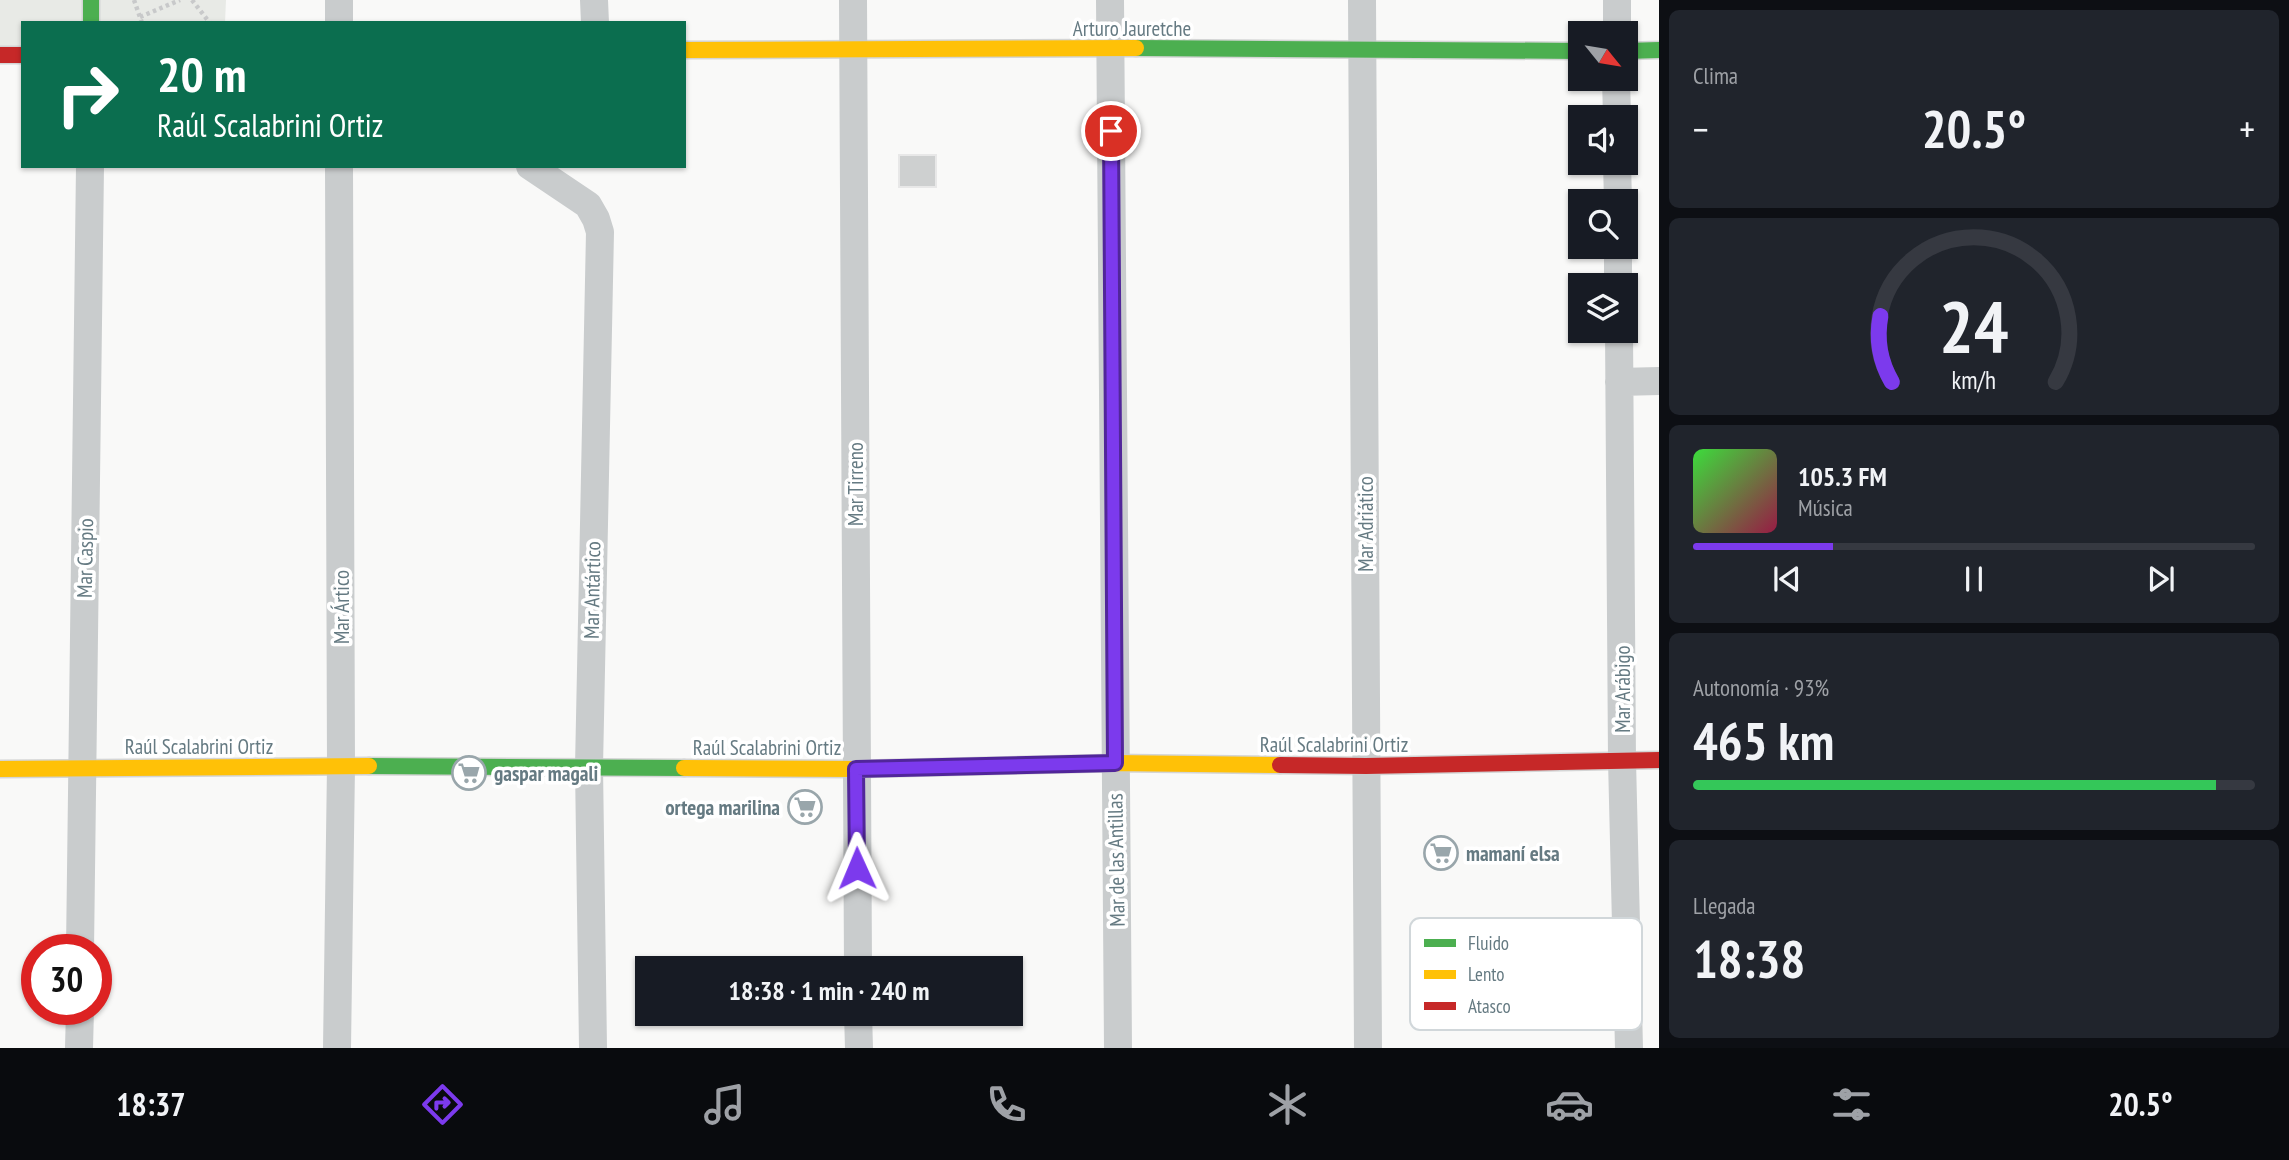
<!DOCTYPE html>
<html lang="es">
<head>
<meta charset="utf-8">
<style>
  body { margin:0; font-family:"PT Sans Narrow",sans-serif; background:#20242c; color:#f1f3f6; height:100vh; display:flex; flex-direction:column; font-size:26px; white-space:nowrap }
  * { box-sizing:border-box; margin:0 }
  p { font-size:23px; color:#9ea1a6 }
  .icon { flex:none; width:38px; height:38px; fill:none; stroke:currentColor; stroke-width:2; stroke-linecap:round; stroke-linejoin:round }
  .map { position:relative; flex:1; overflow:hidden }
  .side { display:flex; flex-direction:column; gap:10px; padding:10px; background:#0d0f14; width:630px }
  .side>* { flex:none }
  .top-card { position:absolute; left:21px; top:21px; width:665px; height:147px; border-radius:0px; box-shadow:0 2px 5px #0004; background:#0b6e4f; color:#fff; overflow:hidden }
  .needle { width:46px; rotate:120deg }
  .tools { position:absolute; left:1568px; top:21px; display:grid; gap:14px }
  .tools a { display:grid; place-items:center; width:70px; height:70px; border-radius:0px; background:#171b24; box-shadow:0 2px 5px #0004; font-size:35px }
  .speed { position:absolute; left:21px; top:934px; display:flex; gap:14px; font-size:35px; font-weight:700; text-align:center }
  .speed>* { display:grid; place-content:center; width:91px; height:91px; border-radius:50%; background:#171b24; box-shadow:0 2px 5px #0004; line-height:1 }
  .speed .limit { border:10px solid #d22; background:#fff; color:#111 }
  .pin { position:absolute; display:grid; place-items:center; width:60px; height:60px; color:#fff; margin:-30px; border:4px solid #fff; border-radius:50%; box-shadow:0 2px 7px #0007 }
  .me { position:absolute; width:77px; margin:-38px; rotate:359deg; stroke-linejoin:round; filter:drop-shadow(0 0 5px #0008) }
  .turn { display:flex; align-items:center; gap:24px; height:147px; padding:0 21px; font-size:32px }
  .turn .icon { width:91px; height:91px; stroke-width:2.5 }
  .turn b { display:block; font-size:49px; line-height:60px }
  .big { font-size:52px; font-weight:600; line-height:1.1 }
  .side .tile { flex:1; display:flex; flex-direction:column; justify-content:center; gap:10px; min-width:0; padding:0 24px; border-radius:10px; background:#20242c }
  .side .dial { align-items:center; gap:0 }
  .dial svg { height:182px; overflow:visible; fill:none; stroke:#363941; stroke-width:7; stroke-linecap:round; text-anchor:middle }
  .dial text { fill:#f1f3f6; stroke:none }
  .song { display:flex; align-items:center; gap:21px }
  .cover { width:84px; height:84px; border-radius:10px; background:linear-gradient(135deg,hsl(120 70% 55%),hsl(340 70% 35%)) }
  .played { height:7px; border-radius:4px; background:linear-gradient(90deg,#7c3aed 25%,#363941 25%) }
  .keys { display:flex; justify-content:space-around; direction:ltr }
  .heat { display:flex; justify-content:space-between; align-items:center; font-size:38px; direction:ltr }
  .charge { height:10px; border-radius:5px; background:linear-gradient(90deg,#34c759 93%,#363941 0) }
  .trip { position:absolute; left:635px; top:956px; width:388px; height:70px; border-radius:0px; background:#171b24; box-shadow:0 2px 5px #0004; font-weight:600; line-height:70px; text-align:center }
  .dock { display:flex; height:112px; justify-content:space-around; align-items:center; background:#090b0e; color:#9ea1a6 }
  .dock .icon { width:49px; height:49px }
  .dock .current { color:#7c3aed }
  .dock b { font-size:32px; color:#f1f3f6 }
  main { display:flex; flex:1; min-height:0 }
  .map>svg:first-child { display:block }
  .green { fill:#e8eae6 }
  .building { fill:#ced0d0; stroke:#e8e8e8; stroke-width:2 }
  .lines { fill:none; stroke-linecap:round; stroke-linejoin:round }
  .fast-casing { stroke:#d4d5d5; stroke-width:19 }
  .slow-casing { stroke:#d4d5d5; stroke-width:19 }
  .jam-casing { stroke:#d4d5d5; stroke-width:19 }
  .path { stroke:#c8c9ca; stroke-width:4.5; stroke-dasharray:3.5 3.5; stroke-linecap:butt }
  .street { stroke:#c9cccd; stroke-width:28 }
  .fast { stroke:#4caf50; stroke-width:16 }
  .slow { stroke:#ffc107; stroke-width:16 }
  .jam { stroke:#c62828; stroke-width:16 }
  .route-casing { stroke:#51269a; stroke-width:18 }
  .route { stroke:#7c3aed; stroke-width:12 }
  .labels { text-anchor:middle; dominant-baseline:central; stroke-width:7; stroke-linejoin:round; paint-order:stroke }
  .street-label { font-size:21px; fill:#657a82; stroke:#fff }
  .poi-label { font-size:21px; font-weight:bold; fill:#657a82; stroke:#fff; text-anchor:start }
  .key { fill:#fff; stroke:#d1d7da; stroke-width:2 }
  .key-label { font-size:19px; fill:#657a82 }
</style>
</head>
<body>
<main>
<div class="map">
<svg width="1659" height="1048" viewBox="0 0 1659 1048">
  <rect width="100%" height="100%" fill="#f9f9f8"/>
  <path class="green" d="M0 0H226L225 23H23V55H0Z"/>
  <path class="building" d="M899 155H936V187H899Z"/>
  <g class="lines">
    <g class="fast-casing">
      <path id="fast" d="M91 0V23
        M1136 48 1580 51
        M1626 51 1659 50
        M369 766 684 768"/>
    </g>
    <g class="slow-casing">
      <path id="slow" d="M684 50 1136 48
        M684 768 856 769 1115 763 1280 765
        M0 769 369 766"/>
    </g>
    <g class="jam-casing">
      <path id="jam" d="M0 55H23
        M1280 765 1366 766 1659 760"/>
    </g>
    <path class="path" d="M134 0 142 23
      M192 0 210 23
      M140 17 180 0"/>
    <path class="street" d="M339 0V23
      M594 0 595 23
      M853 0 858 968
      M1110 0 1118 1048
      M1362 0 1368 1048
      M1617 33V0
      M1616 79 1617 117
      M1617 163 1618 201
      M530 166 588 205 596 219 600 232 589 767 593 1048
      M1618 247V285
      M1619 331 1622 760 1629 1048
      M1619 382 1659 381
      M80 950 90 166
      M858 1013 859 1048
      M79 1048 80 1010
      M337 1048 341 766 339 166"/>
    <use href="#fast" class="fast"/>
    <use href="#slow" class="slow"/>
    <use href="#jam" class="jam"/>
  </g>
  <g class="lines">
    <g class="route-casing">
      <path id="route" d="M857 868 856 769 1115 763 1111 131"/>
    </g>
    <use href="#route" class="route"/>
  </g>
  <defs>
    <g id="supermarket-ring" transform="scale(1.75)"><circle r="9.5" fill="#fff" stroke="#99a6ab" stroke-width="1.5"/><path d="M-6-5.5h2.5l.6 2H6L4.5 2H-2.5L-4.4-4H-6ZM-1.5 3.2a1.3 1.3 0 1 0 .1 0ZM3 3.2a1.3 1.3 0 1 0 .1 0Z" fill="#99a6ab"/></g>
  </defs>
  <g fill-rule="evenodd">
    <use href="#supermarket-ring" x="469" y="773"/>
    <use href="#supermarket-ring" x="805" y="807"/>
    <use href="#supermarket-ring" x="1441" y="853"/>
  </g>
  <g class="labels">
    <g class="street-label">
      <text x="1132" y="28">Arturo Jauretche</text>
      <text transform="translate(855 484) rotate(-90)">Mar Tirreno</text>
      <text transform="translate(1365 524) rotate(-90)">Mar Adriático</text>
      <text transform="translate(85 558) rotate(-89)">Mar Caspio</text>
      <text transform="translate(592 590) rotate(-89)">Mar Antártico</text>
      <text transform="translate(341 607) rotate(-90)">Mar Ártico</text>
      <text transform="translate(1622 689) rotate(-90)">Mar Arábigo</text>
      <text x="1334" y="744">Raúl Scalabrini Ortiz</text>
      <text x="199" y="746">Raúl Scalabrini Ortiz</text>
      <text x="767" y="747">Raúl Scalabrini Ortiz</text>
      <text transform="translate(1116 860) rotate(-91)">Mar de las Antillas</text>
    </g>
    <g class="poi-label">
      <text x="494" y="773">gaspar magali</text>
      <text x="780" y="807" text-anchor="end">ortega marilina</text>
      <text x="1466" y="853">mamaní elsa</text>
    </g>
  </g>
  <rect x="1410" y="918" width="232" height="112" rx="10" class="key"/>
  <rect x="1424" y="939" width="32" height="8" fill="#4caf50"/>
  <rect x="1424" y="970" width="32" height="9" fill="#ffc107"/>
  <rect x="1424" y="1002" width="32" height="8" fill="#c62828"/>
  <g class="key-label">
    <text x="1468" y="950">Fluido</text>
    <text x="1468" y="981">Lento</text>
    <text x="1468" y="1013">Atasco</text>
  </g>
</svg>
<div class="tools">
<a><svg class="needle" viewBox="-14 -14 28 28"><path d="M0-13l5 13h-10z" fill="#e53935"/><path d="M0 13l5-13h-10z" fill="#9ea1a6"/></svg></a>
<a><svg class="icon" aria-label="sound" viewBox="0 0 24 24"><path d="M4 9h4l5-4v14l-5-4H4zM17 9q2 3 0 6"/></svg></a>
<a><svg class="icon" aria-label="search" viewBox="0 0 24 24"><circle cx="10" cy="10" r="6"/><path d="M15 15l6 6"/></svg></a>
<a><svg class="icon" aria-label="layers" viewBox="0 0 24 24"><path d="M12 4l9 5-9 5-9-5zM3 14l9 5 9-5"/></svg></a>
</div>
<div class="speed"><div class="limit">30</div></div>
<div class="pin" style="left:1111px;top:131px;background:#d93025"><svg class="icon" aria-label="arrive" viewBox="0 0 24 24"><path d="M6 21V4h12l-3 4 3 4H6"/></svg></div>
<svg class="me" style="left:857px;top:868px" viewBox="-20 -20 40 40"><path d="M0-17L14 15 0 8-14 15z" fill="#7c3aed" stroke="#fff" stroke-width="4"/></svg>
<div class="trip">18:38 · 1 min · 240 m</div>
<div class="top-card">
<div class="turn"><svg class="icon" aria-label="right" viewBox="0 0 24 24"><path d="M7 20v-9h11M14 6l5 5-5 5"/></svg><div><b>20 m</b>Raúl Scalabrini Ortiz</div></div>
</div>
</div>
<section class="side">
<div class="tile"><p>Clima</p>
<div class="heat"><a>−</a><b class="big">20.5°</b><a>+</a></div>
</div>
<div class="tile dial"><svg viewBox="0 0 100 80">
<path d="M14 69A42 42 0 1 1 86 69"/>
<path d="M14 69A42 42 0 0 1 9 40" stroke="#7c3aed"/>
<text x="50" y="56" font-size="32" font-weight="700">24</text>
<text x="50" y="72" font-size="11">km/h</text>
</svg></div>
<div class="tile">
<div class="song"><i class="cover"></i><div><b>105.3 FM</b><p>Música</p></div></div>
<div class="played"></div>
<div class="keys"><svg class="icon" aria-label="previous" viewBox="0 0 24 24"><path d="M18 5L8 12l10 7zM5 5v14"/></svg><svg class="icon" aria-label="pause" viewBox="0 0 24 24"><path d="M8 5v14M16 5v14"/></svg><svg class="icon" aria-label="next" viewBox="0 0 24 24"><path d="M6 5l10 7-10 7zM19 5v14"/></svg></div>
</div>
<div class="tile"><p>Autonomía · 93%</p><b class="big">465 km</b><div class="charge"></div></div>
<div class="tile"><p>Llegada</p><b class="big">18:38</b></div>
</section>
</main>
<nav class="dock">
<b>18:37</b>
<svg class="icon current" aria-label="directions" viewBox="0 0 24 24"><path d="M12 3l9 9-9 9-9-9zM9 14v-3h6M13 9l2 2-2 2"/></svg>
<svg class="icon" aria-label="music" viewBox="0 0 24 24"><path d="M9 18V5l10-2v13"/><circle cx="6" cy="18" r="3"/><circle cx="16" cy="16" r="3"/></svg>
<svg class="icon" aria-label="phone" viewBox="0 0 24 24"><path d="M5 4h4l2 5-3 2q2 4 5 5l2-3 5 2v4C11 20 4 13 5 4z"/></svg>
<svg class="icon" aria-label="climate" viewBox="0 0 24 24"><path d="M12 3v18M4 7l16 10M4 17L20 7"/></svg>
<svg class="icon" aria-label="car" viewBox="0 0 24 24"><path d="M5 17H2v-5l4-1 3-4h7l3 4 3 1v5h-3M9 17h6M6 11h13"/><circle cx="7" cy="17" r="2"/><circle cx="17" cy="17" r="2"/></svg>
<svg class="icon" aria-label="filters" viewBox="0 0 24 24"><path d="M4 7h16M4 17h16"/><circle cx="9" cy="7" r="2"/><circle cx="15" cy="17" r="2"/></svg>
<b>20.5°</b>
</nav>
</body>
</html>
